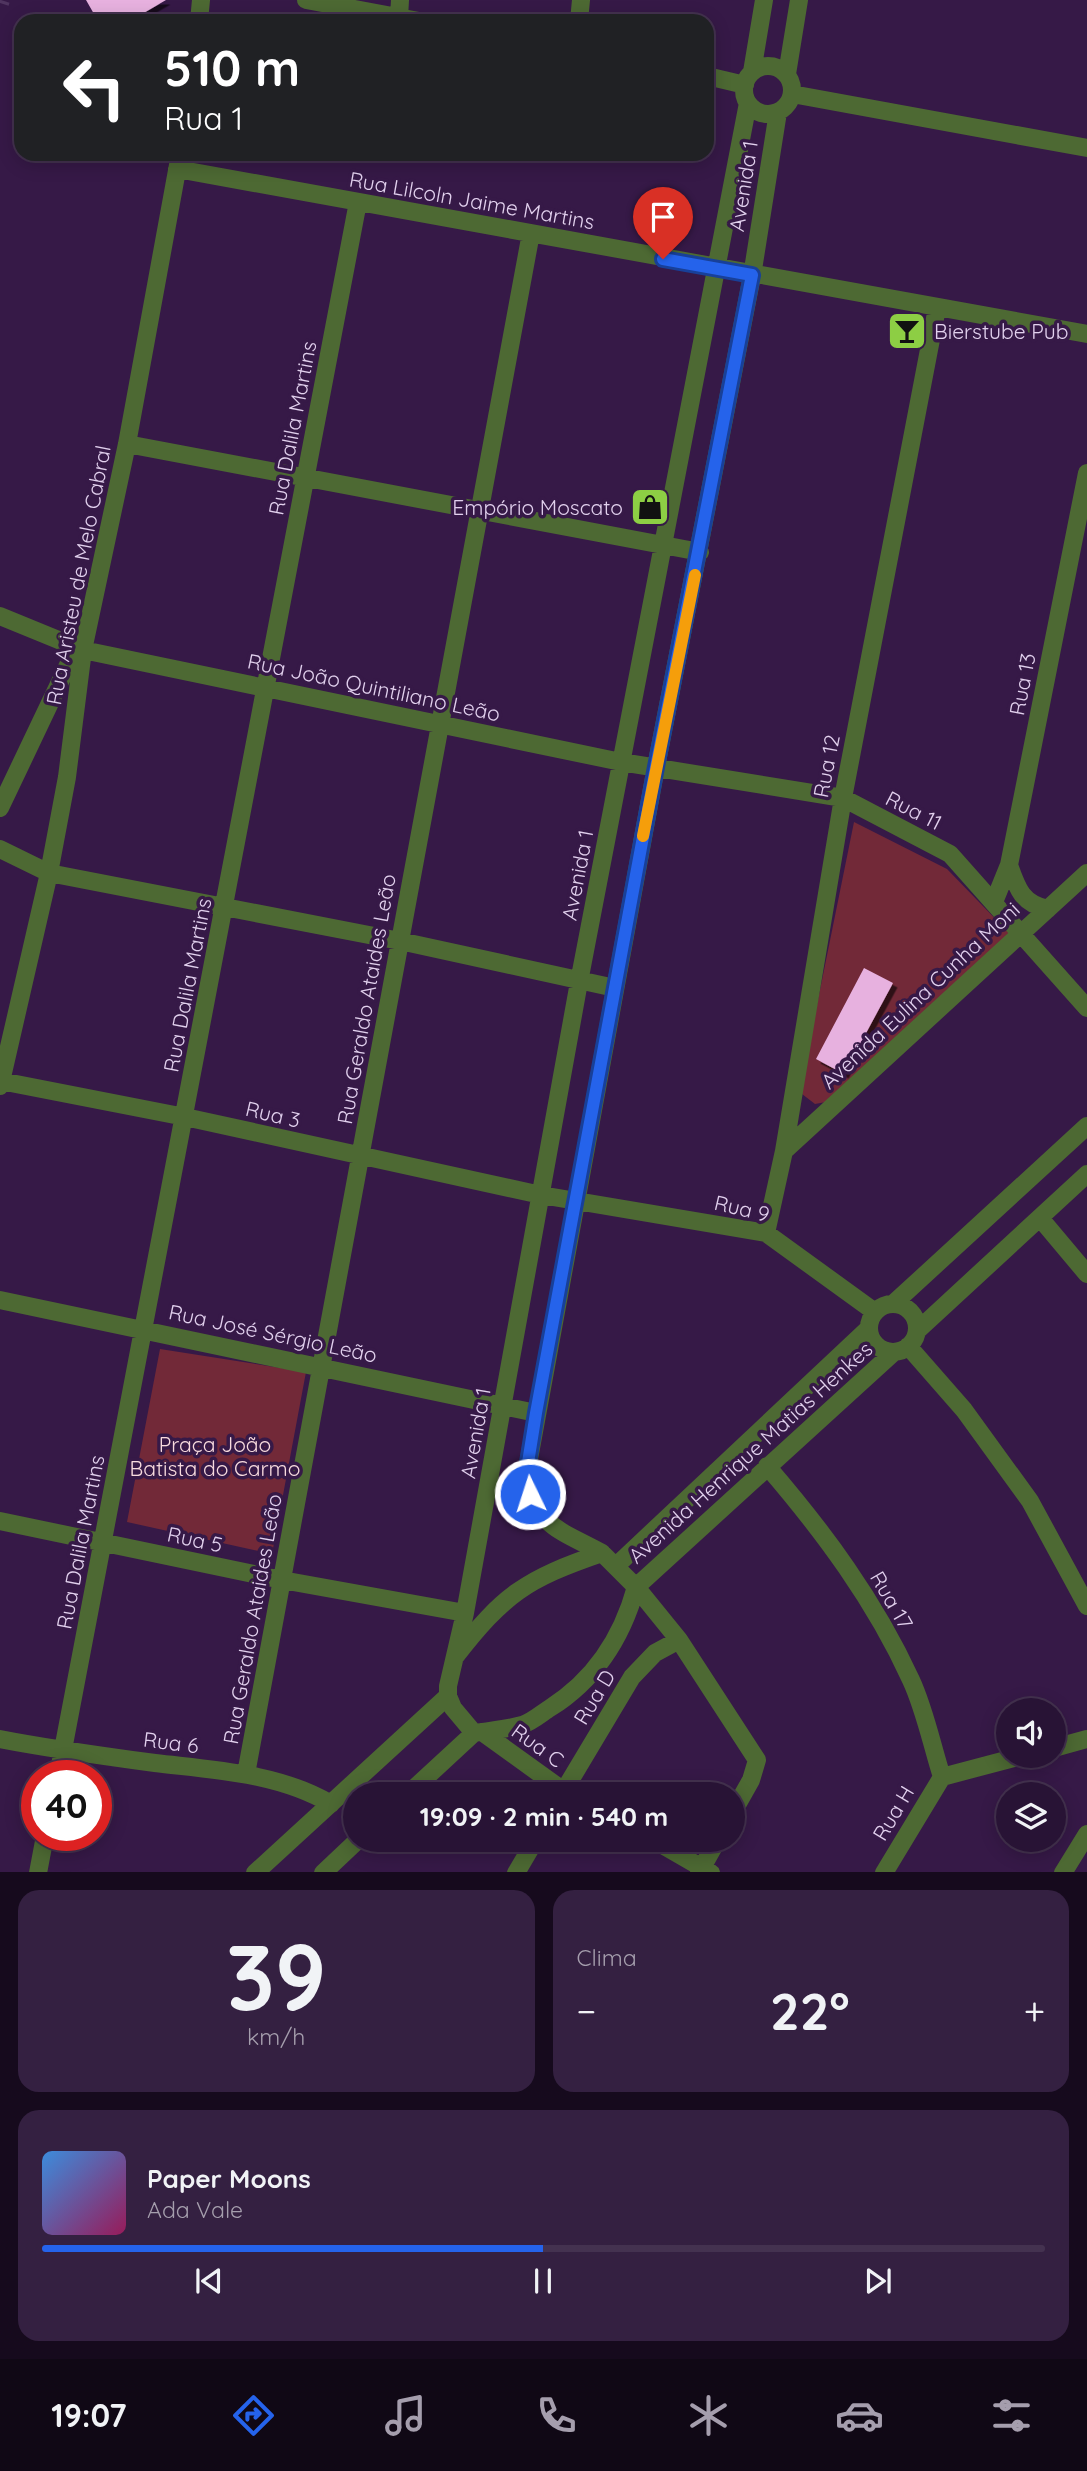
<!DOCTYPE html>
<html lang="pt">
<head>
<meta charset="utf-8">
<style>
  body { margin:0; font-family:Quicksand,sans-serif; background:#342041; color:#f1f3f6; height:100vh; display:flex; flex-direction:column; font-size:26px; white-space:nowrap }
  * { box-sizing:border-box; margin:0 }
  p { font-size:23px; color:#a59ead }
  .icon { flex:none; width:38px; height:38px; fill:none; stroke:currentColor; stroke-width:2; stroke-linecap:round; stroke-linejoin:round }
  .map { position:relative; height:1872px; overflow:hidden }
  .side { display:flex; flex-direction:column; gap:18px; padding:18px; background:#160a1d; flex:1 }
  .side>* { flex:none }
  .top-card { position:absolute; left:14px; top:14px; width:700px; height:147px; border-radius:21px; box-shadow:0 4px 18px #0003,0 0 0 2px #443250; background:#202124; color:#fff; overflow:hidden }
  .controls { position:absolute; left:996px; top:1698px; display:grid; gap:14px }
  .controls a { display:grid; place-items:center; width:70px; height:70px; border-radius:50%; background:#281335; box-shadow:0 4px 18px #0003,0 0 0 2px #443250; font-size:35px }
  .speed { position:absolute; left:21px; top:1760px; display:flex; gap:14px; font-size:35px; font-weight:700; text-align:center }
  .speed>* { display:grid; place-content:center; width:91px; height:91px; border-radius:50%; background:#281335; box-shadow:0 4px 18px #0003,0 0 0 2px #443250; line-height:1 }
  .speed .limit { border:10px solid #d22; background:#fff; color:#111 }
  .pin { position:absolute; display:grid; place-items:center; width:60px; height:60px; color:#fff; margin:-72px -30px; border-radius:50% 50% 50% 0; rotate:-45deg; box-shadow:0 0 7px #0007 }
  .pin .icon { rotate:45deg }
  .me { position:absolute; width:77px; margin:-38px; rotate:356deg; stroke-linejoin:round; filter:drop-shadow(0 0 5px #0008) }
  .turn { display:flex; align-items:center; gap:24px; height:147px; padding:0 35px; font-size:32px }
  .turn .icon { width:91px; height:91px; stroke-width:2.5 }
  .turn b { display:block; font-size:49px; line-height:60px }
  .big { font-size:52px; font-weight:700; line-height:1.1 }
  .side .card { flex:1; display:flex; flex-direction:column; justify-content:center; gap:10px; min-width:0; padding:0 24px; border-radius:21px; background:#342041 }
  .side .dial { align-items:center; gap:0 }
  .dial b { font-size:91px; line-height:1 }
  .song { display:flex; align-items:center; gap:21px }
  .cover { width:84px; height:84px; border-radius:10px; background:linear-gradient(135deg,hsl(210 70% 55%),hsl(330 70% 35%)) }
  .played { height:7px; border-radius:4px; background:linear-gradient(90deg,#2563eb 50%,#443250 50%) }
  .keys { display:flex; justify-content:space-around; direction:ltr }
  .heat { display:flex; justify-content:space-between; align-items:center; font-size:38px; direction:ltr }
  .side .tiles { flex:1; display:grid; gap:18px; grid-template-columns:1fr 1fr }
  .card:last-child { grid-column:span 2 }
  .trip { position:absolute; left:343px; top:1782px; width:402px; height:70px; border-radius:35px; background:#281335; box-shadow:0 4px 18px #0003,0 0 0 2px #443250; font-weight:700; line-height:70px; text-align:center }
  .menu { display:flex; height:112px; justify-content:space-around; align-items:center; background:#100815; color:#a59ead }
  .menu .icon { width:49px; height:49px }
  .menu .active { color:#2563eb }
  .menu b { font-size:32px; color:#f1f3f6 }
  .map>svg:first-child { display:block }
  .green { fill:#722938 }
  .building { fill:#e7b1df; filter:url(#shadow) }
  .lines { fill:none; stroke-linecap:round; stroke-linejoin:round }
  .minor-tunnel { stroke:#503560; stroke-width:18; stroke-dasharray:18 9; stroke-linecap:butt }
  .minor { stroke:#4d6933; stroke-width:18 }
  .route-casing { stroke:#184099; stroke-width:18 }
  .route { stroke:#2563eb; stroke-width:12 }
  .slow { stroke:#f59e0b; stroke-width:12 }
  .labels { text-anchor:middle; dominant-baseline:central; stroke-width:7; stroke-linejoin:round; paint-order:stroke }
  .street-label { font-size:21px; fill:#e2d1ee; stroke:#361947 }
  .poi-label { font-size:21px; fill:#e2d1ee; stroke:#361947; text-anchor:start }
  .park-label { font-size:21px; fill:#f8dbde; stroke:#361947 }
</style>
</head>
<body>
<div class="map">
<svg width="1087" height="1873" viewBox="0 0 1087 1873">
  <defs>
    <filter id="shadow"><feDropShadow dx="4.5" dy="4.5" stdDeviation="0" flood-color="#0009"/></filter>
  </defs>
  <rect width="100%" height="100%" fill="#361947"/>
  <path class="green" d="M854 822 947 869 1010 934 826 1102 815 1104 802 1094 805 1064Z
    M160 1349 306 1372 272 1554 127 1522Z"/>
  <path class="building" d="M86 0H166L130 21H98Z
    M864 968 893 983 844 1074 816 1059Z"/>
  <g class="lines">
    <path class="minor-tunnel" d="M0 3 1 0"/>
    <path class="minor" d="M306 0 419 21
      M399 18 400 0
      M199 21 201 0
      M579 21 581 0
      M744 90a24 24 0 1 1 48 0a24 24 0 1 1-48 0Z
      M752 72 764 0
      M787 74 799 0
      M707 76 745 85
      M792 94 1087 148
      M177 169 1087 334
      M127 444 700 552
      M0 616 83 650 621 762 843 798 950 854 1087 1008
      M0 808 68 665 80 649
      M0 849 49 873 400 941 615 988
      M1009 865C1017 888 1022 904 1048 909
      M994 902 1009 865 1087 473
      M1 1081 185 1117 541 1195 766 1233 875 1312
      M0 1086 49 873 67 777 83 650 127 444 180 154
      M784 1151 1087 873
      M1040 1218 1087 1274
      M766 1233 784 1151 843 798 937 308
      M0 1300 536 1413
      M869 1328a24 24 0 1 1 48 0a24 24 0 1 1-48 0Z
      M893 1304 1087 1126
      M917 1331 1087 1174
      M908 1346 964 1410 1030 1501 1087 1606
      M767 1466C823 1531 875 1601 911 1680 925 1710 932 1746 942 1777
      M0 1521 282 1580 465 1613
      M602 1553C558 1529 538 1528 526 1475L656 767 752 276 778 112
      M617 1565 869 1328
      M455 1657C504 1594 526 1579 602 1553L636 1587C622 1638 596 1679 550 1708 542 1713 532 1722 522 1725 507 1729 490 1731 474 1733L453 1708 448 1696V1686L465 1613 579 982 748 103
      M482 1732 568 1794
      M0 1739C51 1749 103 1756 155 1763 214 1770 279 1773 331 1804
      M1054 1748 1087 1739
      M246 1774 531 233
      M58 1776 358 202
      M942 1777 1025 1755
      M408 1794 474 1733
      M562 1794 632 1677 655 1653 679 1640
      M733 1812 751 1780 757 1760 679 1640 636 1587 894 1352
      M652 1839 711 1873
      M38 1873 45 1836
      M255 1873 448 1696
      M323 1873 359 1839
      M516 1873 536 1839
      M699 1873 718 1839
      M884 1873 942 1777
      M1063 1873 1087 1834"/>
  </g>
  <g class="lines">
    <g class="route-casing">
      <path id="route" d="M530 1494 526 1475 536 1413 656 767 752 275 663 259"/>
    </g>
    <use href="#route" class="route"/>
    <path class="slow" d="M643 836 695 575"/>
  </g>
  <defs>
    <g id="bar-square" transform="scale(2.0125)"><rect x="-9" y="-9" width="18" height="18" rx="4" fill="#8dce44" stroke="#361947"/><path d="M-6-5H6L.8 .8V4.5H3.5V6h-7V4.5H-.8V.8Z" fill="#111"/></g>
    <g id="shop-square" transform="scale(2.0125)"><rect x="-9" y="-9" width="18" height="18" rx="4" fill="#8dce44" stroke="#361947"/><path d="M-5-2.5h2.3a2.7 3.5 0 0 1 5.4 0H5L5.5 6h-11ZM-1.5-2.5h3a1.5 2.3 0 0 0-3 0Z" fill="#111"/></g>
  </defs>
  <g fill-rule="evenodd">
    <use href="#bar-square" x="907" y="331"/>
    <use href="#shop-square" x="650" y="507"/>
  </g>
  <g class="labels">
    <g class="street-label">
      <text transform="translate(743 186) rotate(-81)">Avenida 1</text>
      <text transform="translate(472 200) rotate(10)">Rua Lilcoln Jaime Martins</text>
      <text transform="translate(292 428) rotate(-79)">Rua Dalila Martins</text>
      <text transform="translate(78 575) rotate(-79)">Rua Aristeu de Melo Cabral</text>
      <text transform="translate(1022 684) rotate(-79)">Rua 13</text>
      <text transform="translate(374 687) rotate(12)">Rua João Quintiliano Leão</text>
      <text transform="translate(826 766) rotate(-79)">Rua 12</text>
      <text transform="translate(914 810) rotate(27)">Rua 11</text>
      <text transform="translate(577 875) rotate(-79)">Avenida 1</text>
      <text transform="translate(187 985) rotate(-79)">Rua Dalila Martins</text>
      <text transform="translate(920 995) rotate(-43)">Avenida Eulina Cunha Moni</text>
      <text transform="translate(366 999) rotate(-80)">Rua Geraldo Ataides Leão</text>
      <text transform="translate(273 1114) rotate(13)">Rua 3</text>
      <text transform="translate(742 1208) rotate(13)">Rua 9</text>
      <text transform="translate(273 1333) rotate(12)">Rua José Sérgio Leão</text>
      <text transform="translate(475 1433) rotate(-80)">Avenida 1</text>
      <text transform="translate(750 1452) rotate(-42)">Avenida Henrique Matias Henkes</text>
      <text transform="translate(195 1539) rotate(12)">Rua 5</text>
      <text transform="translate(80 1542) rotate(-79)">Rua Dalila Martins</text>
      <text transform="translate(892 1600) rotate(60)">Rua 17</text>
      <text transform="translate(252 1619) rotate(-80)">Rua Geraldo Ataides Leão</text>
      <text transform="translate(594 1697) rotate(-59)">Rua D</text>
      <text transform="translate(171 1742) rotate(7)">Rua 6</text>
      <text transform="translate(538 1745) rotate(36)">Rua C</text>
      <text transform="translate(893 1813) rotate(-59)">Rua H</text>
    </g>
    <g class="poi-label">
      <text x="934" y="331">Bierstube Pub</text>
      <text x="623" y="507" text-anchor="end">Empório Moscato</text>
    </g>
    <g class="park-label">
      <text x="215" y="1444">Praça João<tspan x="215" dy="24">Batista do Carmo</tspan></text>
    </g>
  </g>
</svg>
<div class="controls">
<a><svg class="icon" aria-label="sound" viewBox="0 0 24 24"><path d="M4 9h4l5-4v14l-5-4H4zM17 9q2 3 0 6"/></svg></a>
<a><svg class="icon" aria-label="layers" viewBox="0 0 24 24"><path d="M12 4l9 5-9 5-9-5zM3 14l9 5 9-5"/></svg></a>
</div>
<div class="speed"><div class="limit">40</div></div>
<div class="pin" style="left:663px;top:259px;background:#d93025"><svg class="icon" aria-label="arrive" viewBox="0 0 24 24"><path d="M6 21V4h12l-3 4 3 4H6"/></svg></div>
<svg class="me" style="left:530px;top:1494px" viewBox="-20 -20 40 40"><circle r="17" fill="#2563eb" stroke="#fff" stroke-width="3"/><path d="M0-11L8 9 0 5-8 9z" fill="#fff"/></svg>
<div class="trip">19:09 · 2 min · 540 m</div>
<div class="top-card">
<div class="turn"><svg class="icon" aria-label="left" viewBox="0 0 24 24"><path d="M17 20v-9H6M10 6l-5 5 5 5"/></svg><div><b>510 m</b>Rua 1</div></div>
</div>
</div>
<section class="side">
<div class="tiles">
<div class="card dial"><b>39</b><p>km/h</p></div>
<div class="card"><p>Clima</p>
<div class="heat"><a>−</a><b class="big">22°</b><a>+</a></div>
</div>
<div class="card">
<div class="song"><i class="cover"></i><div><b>Paper Moons</b><p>Ada Vale</p></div></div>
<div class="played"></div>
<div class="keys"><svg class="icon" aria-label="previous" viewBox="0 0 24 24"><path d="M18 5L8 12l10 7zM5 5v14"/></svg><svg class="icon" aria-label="pause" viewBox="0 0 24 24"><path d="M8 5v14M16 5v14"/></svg><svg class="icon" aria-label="next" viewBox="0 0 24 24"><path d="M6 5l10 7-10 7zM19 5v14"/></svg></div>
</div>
</div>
</section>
<nav class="menu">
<b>19:07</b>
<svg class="icon active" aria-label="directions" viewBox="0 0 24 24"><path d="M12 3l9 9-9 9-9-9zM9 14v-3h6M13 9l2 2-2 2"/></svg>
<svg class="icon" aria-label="music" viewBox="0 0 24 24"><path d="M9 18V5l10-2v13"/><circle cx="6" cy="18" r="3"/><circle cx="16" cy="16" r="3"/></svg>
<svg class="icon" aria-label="phone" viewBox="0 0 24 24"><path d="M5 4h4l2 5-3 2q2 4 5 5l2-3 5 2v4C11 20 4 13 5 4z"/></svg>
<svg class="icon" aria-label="climate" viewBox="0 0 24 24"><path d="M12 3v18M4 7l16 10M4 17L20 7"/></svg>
<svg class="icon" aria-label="car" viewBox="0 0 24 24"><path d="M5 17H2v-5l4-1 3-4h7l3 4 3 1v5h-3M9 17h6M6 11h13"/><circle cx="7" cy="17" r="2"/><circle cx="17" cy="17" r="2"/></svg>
<svg class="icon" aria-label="filters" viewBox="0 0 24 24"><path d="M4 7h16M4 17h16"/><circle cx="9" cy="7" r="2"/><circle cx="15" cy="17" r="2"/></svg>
</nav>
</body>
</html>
